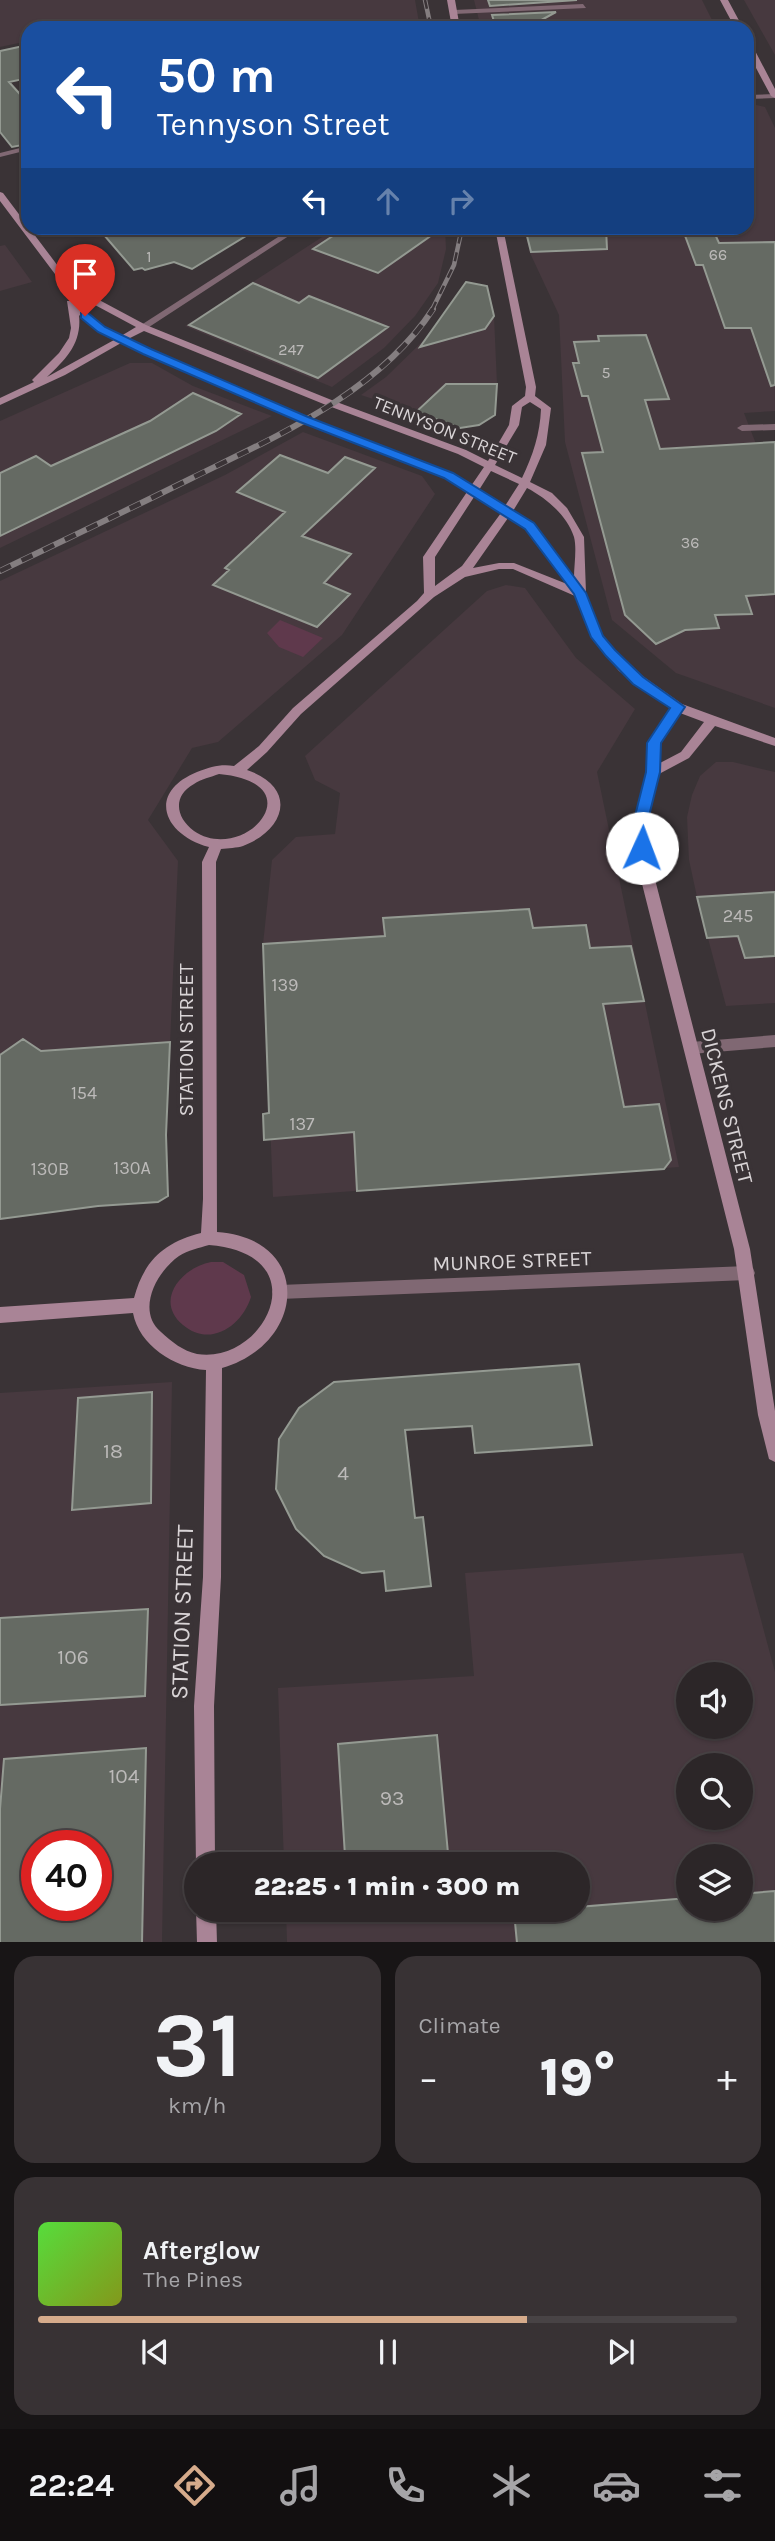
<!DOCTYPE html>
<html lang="en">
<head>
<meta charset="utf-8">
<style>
  body { margin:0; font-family:Karla,sans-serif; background:#383234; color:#f1f3f6; height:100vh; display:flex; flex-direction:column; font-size:26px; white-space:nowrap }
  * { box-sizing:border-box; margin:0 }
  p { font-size:23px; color:#a6a5a8 }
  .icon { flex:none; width:38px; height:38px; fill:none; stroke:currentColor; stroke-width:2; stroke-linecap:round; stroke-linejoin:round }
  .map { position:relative; height:1942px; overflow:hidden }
  .panel { display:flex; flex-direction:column; gap:14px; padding:14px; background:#181516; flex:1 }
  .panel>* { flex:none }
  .banner { position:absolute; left:21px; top:21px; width:733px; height:214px; border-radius:21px; box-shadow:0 2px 5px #0004,0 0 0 2px #484345; background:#1a4fa0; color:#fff; overflow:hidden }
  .controls { position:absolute; left:676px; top:1662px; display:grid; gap:14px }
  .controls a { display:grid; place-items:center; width:77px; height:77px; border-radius:50%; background:#2c2628; box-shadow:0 2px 5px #0004,0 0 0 2px #484345; font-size:35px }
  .speed { position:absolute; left:21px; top:1830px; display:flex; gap:14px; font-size:35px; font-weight:700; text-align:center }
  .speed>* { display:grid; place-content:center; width:91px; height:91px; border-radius:50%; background:#2c2628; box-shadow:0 2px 5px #0004,0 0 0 2px #484345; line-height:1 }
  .speed .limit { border:10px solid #d22; background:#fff; color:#111 }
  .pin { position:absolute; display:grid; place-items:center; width:60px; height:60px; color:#fff; margin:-72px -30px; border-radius:50% 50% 50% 0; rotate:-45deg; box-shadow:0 0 7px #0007 }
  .pin .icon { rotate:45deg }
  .me { position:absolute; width:77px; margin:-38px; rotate:2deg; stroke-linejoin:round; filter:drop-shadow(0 0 5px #0008) }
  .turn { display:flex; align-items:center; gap:24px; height:147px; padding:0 21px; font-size:32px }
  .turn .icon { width:91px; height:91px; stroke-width:2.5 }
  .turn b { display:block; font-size:49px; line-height:60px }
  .lanes { display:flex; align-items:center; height:66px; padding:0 21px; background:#0003; justify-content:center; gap:35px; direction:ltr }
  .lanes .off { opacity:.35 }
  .big { font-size:52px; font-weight:800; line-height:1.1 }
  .panel .card { flex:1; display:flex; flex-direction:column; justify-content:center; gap:10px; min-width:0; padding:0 24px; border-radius:21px; background:#383234 }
  .panel .dial { align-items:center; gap:0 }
  .dial b { font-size:91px; line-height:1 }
  .song { display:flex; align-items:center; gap:21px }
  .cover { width:84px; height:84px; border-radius:10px; background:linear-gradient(135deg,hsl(110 70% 55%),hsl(70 70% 35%)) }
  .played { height:7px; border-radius:4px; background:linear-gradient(90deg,#d6ab8b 70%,#484345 70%) }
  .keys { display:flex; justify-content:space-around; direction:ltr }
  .heat { display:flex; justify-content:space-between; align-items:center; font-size:38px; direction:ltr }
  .panel .tiles { flex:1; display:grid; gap:14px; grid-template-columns:1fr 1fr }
  .card:last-child { grid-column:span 2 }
  .trip { position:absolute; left:184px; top:1852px; width:406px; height:70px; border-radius:35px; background:#2c2628; box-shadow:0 2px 5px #0004,0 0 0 2px #484345; font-weight:800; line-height:70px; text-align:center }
  .tab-bar { display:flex; height:112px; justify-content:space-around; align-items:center; background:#120f10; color:#a6a5a8 }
  .tab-bar .icon { width:49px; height:49px }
  .tab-bar .active { color:#d6ab8b }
  .tab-bar b { font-size:32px; color:#f1f3f6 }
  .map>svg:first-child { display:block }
  .built { fill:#47393f; fill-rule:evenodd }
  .green { fill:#5f394c }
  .building { fill:#656a63; stroke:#949a92; stroke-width:2; fill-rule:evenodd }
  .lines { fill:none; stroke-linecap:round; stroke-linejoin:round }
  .street { fill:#806873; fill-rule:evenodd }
  .secondary { fill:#a98496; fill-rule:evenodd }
  .rail-far1-casing { stroke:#847e80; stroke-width:4.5 }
  .rail-casing { stroke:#847e80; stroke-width:6 }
  .rail-far1 { stroke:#3a3336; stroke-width:2.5; stroke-dasharray:9; stroke-linecap:butt }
  .rail { stroke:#3a3336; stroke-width:4.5; stroke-dasharray:12; stroke-linecap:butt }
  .route { fill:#1a73e8; stroke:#114b97; stroke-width:2 }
  .labels { text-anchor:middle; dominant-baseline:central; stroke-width:7; stroke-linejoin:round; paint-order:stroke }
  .far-number-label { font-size:16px; fill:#bcbab9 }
  .far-street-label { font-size:18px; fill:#d9d4d6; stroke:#3a3336 }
  .number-label { font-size:18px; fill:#bcbab9 }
  .street-label { font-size:21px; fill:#d9d4d6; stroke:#3a3336 }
  .near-number-label { font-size:21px; fill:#bcbab9 }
  .near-street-label { font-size:24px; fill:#d9d4d6; stroke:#3a3336 }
</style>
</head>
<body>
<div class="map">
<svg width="775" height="1943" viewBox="0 0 775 1943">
  <rect width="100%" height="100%" fill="#3a3336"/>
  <path class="built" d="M0 0H415L420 28H28V41L0 47Z
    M474 0H702L716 28H481Z
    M744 0H775V55L758 25Z
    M747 103 765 107 775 128V411L744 413 756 444H775V708L676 673 612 620 565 442 559 315 530 253 524 228H747Z
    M336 228H445L446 249 438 283 415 316 384 348 332 387 185 326Z
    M5 245 32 282 0 291V246Z
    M466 282 487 286 494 316 497 384 495 415 479 425 460 428 361 395 386 377 427 337Z
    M130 363H152L193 386 272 416 0 548V421Z
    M303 432 422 476 435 494 342 635 218 742 192 748 148 820 178 861 166 1135 168 1196 158 1202 98 1206 0 1219V581L225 475Z
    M506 585 525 588 576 658 635 709 597 772 679 1167 273 1197 263 944 272 860 296 837 335 834 340 793 315 780 305 756 487 591Z
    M716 762H733L775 772V1003L726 1006 697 897 689 860 687 817 692 795 700 776Z
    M172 1382 162 1942 0 1943V1393ZM37 1846H96V1906H37Z
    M743 1553 775 1672V1942H287L286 1909H578V1864H284L278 1688 474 1676 465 1573ZM688 1675H740V1727H688ZM688 1766H740V1818H688ZM688 1857H740V1909H688Z"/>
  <path class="green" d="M280 620 323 638 303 657 279 647 267 633Z
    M211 1262H223L244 1275 251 1297C242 1326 210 1348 183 1325 153 1300 183 1267 211 1262Z"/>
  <path class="building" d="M488 0H577L490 6Z
    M556 12 527 28H496L492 15Z
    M28 45V78L9 82 28 103V144L12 147 0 132V51Z
    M98 228H259L192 269 174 262 145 270 142 268 134 270Z
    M345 228H442L378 273 313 249Z
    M525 228H606L607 249 531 252Z
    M714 232 719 243 775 242V385L771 386 751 328H725L703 265H696L684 233Z
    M466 282 487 286 494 316 485 329 420 347Z
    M253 283 299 303 309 296 388 327 318 378 189 325Z
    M646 335 669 399 645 400 660 449 775 442V594L746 596 752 614 715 615 719 628 685 630 656 644 625 615 582 453 603 452 588 396H582L573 363H579L574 342 599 341 598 336Z
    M446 384H497L495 415 479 425 460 428 416 412Z
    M193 393 241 414 216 431 0 536V473L36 456 51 466 150 421Z
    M280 455 328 473 345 457 375 468 302 536 351 554 324 583 350 594 317 627 213 585 229 570 225 568 285 512 237 492Z
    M775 892V956L745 958 738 936 707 938 697 897Z
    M529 909 533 928 586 925 590 948 631 946 644 1001 603 1004 624 1107 659 1104 671 1160 664 1169 357 1191 354 1132 264 1140 263 1114 269 1113 263 944 385 936 383 918Z
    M23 1039 41 1051 170 1042 166 1135 168 1196 158 1202 98 1206 0 1219V1055Z
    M579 1364 592 1445 475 1453 472 1426 405 1430 415 1518 423 1517 431 1586 386 1591 384 1571 362 1573 324 1556 296 1529 276 1489 279 1439 299 1408 334 1382Z
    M152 1392 151 1503 72 1510 78 1398Z
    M148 1609 145 1696 0 1705V1618Z
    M437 1735 449 1864H412V1852L345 1856 338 1744Z
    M146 1748 142 1943H0V1809L4 1759ZM37 1846H96V1906H37Z
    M775 1891V1943H517L514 1912 578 1909V1907L688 1898V1909H740V1894Z"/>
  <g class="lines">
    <path class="street" d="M583 4 586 8 454 14 450 12 454 10Z
      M775 94V98L747 99V95Z
      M28 146V150L0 157V153Z
      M292 228H301L146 329 138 327Z
      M775 424V430L742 431 737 428 742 425Z
      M775 1035V1047L691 1054 686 1052 684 1048 686 1044 691 1042Z
      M747 1266 753 1268 755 1273 753 1278 747 1280 280 1299 274 1297 272 1292 274 1287 280 1285Z"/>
    <path class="secondary" d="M447 0H455L460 28H452Z
      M720 0H728L743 28H735Z
      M747 41 751 43 775 89V98L771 96 747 51Z
      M0 192 3 193 73 286 146 325 334 401 466 450 488 461 509 425 512 406 525 396 526 387 495 228H503L536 387 535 396 551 408 546 445 530 482 552 493 567 508 584 537 586 593 602 636 627 665 682 704 775 738V746L715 726 689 758 659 774 649 812V856L750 1249 775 1411V1462L769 1459 758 1415 734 1249 635 856 637 812 647 772 648 742 671 708 619 671 591 637 575 596 513 569H499L465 577 434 597 301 714 267 752 247 770C297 787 287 829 243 846 237 848 228 848 221 849L216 862 217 1232C314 1239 306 1344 222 1368L221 1577 214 1706 215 1864H196V1867L194 1706 203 1577 206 1370C174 1368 139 1345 133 1313L0 1323V1307L134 1298C144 1260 165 1242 201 1233L203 1199 202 862 209 847C164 835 146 793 197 772 211 767 220 764 234 766L259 746 293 708 417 601 424 593 423 557 467 492 444 478 300 421 121 343 65 375 0 405V398L34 382 32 380 59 353 69 338 71 328 67 301H73L102 326 121 336 136 327 67 290 0 201ZM79 315 96 330 114 340 47 377C66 359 82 343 79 315ZM144 331 326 405 458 454 484 467 471 486 452 474 308 417 128 339ZM530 402 541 409C540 434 533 455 522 478L495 465 519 425 522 407ZM491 471 519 484 505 506 479 490ZM527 488C546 498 567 515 574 537 577 549 574 565 574 578L533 524 513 511ZM474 497 501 513 462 566 435 586V557ZM508 518 525 528 567 584 514 563H499L473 568ZM680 713 704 722 681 752 660 763V742ZM219 774C317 783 244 865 194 831 176 818 172 796 194 784 201 779 211 777 219 774ZM209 1245C320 1254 265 1365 197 1354 183 1351 172 1342 161 1332 136 1311 156 1272 179 1256 188 1250 199 1248 209 1245Z
      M196 1908 216 1909 217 1943H197Z"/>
    <g class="rail-far1-casing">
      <path id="rail-far1" d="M425 0 431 28
        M432 310 454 265 462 228"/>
    </g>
    <g class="rail-casing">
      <path id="rail" d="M0 571C64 540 128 510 192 478 277 436 379 392 433 309"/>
    </g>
    <use href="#rail-far1" class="rail-far1"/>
    <use href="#rail" class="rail"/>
  </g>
  <path class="route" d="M81 313H88L105 327 151 349 308 417 453 473 534 523 586 593 603 636 615 650 643 677 685 707 661 743 660 772 650 812 647 852H636L634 848 636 812 646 772 647 743 670 708 633 684 606 656 591 637 574 594 525 529 444 478 300 422 143 354 98 332 81 318Z"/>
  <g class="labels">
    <g class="far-number-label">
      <text x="718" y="254">66</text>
      <text x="149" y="256">1</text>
      <text x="291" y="349">247</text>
      <text x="606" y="372">5</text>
      <text x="690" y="542">36</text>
    </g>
    <g class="far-street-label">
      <text transform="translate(445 430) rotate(22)">TENNYSON STREET</text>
    </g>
    <g class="number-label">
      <text x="738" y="916">245</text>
      <text x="285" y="985">139</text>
      <text x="84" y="1093">154</text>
      <text x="302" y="1124">137</text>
      <text x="132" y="1168">130A</text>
      <text x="50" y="1169">130B</text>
    </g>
    <g class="street-label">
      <text transform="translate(186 1040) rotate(-90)">STATION STREET</text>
      <text transform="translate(727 1106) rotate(76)">DICKENS STREET</text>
      <text transform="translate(512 1261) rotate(-2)">MUNROE STREET</text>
    </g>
    <g class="near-number-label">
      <text x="113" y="1451">18</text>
      <text x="343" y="1473">4</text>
      <text x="73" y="1657">106</text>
      <text x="124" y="1776">104</text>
      <text x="392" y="1798">93</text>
    </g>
    <g class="near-street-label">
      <text transform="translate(182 1612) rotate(-88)">STATION STREET</text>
    </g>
  </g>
</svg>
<div class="controls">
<a><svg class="icon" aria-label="sound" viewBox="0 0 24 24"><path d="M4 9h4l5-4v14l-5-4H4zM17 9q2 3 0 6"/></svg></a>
<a><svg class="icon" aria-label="search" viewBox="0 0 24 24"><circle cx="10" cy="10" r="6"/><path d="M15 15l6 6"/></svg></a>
<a><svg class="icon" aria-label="layers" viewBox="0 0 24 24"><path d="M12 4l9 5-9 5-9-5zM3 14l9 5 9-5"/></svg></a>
</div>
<div class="speed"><div class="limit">40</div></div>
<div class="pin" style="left:85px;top:316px;background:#d93025"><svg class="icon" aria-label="arrive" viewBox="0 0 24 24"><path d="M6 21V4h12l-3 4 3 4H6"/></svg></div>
<svg class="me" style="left:642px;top:848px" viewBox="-20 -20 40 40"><circle r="19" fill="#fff"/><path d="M0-13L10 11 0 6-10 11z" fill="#1a73e8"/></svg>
<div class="trip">22:25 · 1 min · 300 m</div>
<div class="banner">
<div class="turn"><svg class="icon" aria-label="left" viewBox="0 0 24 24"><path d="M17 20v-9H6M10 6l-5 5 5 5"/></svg><div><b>50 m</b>Tennyson Street</div></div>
<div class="lanes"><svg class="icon" aria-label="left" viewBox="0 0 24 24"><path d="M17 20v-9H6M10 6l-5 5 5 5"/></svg><svg class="icon off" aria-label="ahead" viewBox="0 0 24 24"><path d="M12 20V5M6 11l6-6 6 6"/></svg><svg class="icon off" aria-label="right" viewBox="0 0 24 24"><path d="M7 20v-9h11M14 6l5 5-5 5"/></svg></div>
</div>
</div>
<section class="panel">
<div class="tiles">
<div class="card dial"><b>31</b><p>km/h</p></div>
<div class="card"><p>Climate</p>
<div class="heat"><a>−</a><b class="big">19°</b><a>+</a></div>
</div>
<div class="card">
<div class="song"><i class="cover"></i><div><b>Afterglow</b><p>The Pines</p></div></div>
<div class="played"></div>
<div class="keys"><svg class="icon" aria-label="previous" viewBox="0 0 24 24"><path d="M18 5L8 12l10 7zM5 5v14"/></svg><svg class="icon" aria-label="pause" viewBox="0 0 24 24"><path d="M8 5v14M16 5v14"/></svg><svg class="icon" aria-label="next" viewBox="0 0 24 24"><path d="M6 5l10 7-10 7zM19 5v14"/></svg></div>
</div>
</div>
</section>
<nav class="tab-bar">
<b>22:24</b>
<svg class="icon active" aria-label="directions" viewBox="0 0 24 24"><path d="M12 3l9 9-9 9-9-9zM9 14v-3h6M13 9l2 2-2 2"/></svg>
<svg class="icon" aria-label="music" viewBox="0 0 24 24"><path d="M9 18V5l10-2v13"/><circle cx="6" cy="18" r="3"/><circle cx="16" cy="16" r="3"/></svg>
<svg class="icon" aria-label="phone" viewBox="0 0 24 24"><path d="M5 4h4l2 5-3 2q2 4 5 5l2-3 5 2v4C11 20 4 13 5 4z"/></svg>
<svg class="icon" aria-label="climate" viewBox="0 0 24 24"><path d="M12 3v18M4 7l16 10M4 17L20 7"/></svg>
<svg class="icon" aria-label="car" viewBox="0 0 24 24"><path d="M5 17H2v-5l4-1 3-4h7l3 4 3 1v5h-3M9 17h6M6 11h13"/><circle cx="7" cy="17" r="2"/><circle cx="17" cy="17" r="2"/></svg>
<svg class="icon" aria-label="filters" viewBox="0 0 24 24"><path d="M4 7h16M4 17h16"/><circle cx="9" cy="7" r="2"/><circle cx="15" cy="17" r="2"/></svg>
</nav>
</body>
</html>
